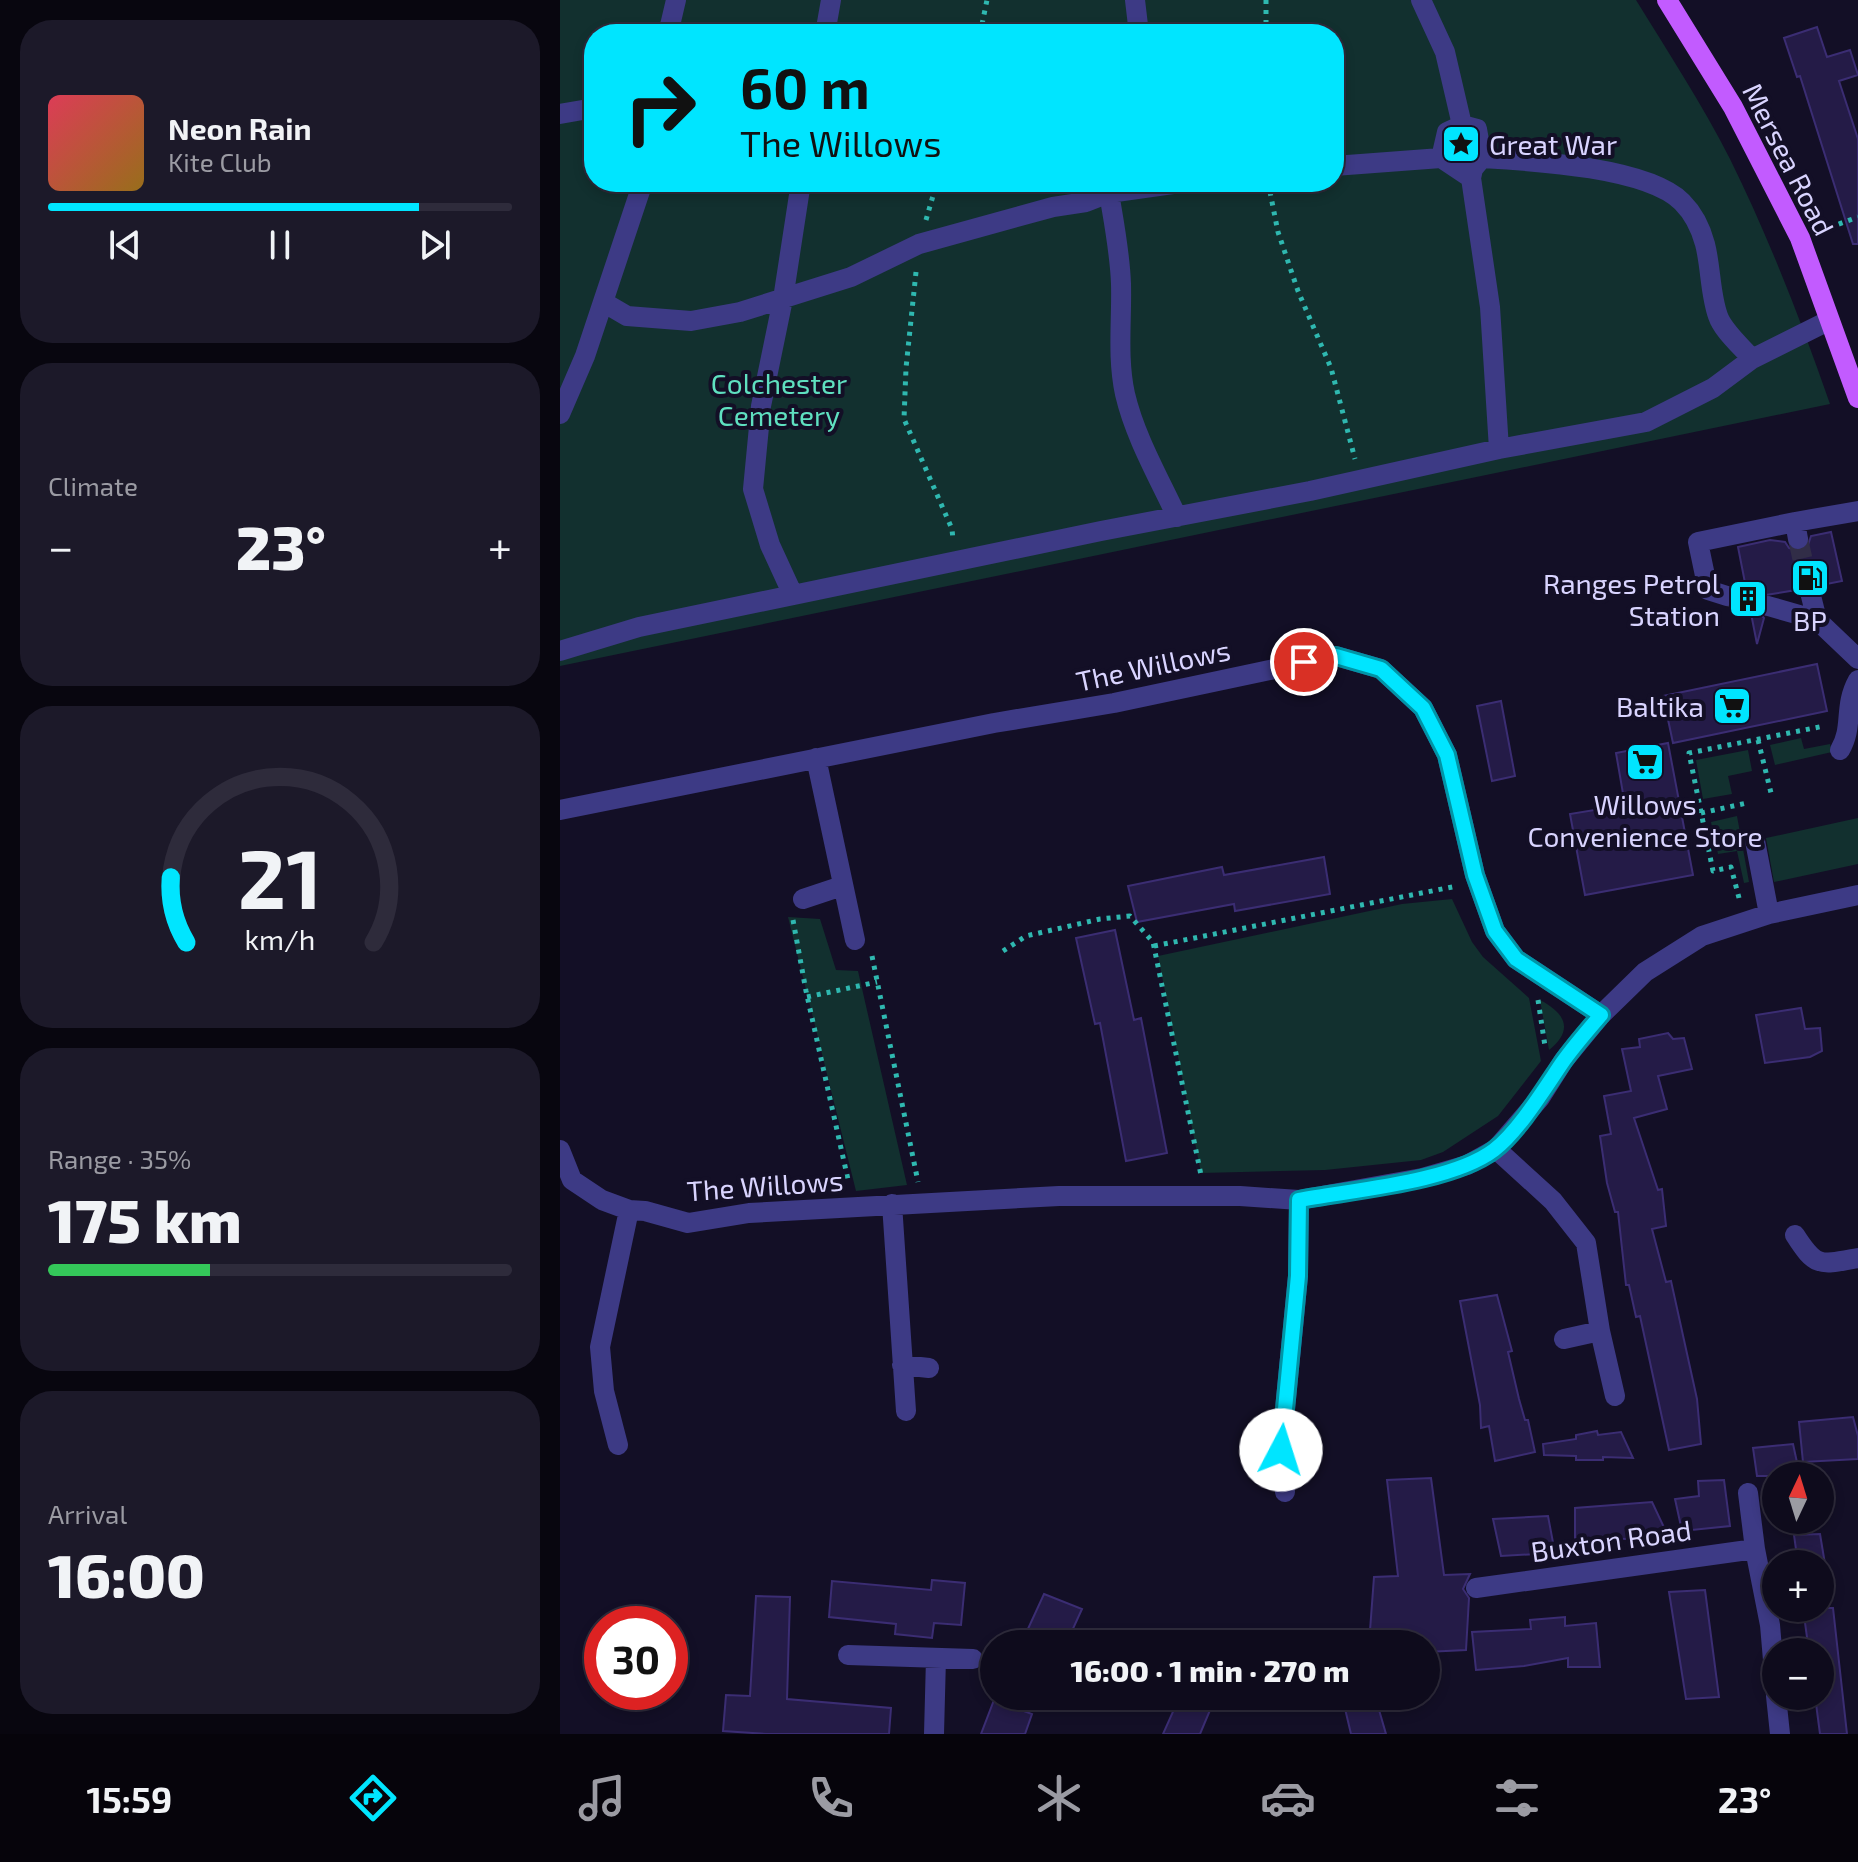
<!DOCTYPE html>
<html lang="en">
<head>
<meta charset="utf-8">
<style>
  body { margin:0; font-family:"Exo 2",sans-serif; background:#1c1929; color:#f1f3f6; height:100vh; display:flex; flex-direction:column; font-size:30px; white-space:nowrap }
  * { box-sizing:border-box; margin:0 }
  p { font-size:26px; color:#9b9ba3 }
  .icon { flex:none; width:44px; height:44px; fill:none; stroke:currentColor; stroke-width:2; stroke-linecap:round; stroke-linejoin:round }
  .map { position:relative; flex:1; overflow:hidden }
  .details { display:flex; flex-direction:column; gap:20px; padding:20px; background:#08060f; width:560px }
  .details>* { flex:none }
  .hud { position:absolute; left:24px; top:24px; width:760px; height:168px; border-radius:32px; box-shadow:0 4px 12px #0003,0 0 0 2px #2e2b3b; background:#00e5ff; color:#111; overflow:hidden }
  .needle { width:52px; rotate:4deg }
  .tools { position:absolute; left:1202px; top:1462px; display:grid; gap:16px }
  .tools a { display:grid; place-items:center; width:72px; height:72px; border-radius:50%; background:#0e0b1c; box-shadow:0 4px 12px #0003,0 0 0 2px #2e2b3b; font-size:40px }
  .speed { position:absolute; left:24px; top:1606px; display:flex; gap:16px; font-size:40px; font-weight:700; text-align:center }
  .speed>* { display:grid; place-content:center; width:104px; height:104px; border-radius:50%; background:#0e0b1c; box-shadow:0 4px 12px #0003,0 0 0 2px #2e2b3b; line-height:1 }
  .speed .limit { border:12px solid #d22; background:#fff; color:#111 }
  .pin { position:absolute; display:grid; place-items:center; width:68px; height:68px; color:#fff; margin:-34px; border:4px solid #fff; border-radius:50%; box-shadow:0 2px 8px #0007 }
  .me { position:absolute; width:88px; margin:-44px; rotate:5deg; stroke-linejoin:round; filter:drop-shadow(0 0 6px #0008) }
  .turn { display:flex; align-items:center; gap:28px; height:168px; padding:0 24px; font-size:36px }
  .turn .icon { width:104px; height:104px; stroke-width:2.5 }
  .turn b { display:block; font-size:56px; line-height:68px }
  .big { font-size:60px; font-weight:800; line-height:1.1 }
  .details .card { flex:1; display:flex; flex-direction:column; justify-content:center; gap:12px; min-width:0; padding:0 28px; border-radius:32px; background:#1c1929 }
  .details .dial { align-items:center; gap:0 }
  .dial svg { height:208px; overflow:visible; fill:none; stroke:#2e2b3b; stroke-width:7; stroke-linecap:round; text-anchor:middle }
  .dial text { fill:#f1f3f6; stroke:none }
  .song { display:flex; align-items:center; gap:24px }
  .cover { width:96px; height:96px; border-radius:12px; background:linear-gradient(135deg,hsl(350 70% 55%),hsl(40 70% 35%)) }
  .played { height:8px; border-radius:4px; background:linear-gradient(90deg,#00e5ff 80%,#2e2b3b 80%) }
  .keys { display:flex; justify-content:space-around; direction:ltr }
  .heat { display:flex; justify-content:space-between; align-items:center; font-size:44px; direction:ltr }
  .charge { height:12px; border-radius:6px; background:linear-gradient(90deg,#34c759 35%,#2e2b3b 0) }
  .trip { position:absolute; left:420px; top:1630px; width:460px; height:80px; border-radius:40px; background:#0e0b1c; box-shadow:0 4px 12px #0003,0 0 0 2px #2e2b3b; font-weight:800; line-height:80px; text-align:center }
  .dock { display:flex; height:128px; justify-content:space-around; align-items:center; background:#06040b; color:#9b9ba3 }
  .dock .icon { width:56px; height:56px }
  .dock .selected { color:#00e5ff }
  .dock b { font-size:36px; color:#f1f3f6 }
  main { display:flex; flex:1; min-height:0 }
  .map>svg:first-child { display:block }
  .green { fill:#12302f; fill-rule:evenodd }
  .building { fill:#241b47; stroke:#3b2d73; stroke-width:2 }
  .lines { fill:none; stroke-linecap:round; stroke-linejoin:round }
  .minor-tunnel { stroke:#312d47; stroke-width:20; stroke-dasharray:20 10; stroke-linecap:butt }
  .path { stroke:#2fb8b0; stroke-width:5; stroke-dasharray:4 6; stroke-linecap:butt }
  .minor { stroke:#3d3a85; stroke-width:20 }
  .major { stroke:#c25bff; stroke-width:20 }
  .route-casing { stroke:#0095a6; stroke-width:20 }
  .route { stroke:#00e5ff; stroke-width:14 }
  .labels { text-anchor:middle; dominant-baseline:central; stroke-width:8; stroke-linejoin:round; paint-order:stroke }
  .poi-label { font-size:28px; fill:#d9d4ff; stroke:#130f26; text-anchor:end }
  .street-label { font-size:28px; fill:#d9d4ff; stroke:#130f26 }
  .park-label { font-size:28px; fill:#5fe0c0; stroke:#130f26 }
</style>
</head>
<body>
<main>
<section class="details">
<div class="card">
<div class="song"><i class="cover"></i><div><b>Neon Rain</b><p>Kite Club</p></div></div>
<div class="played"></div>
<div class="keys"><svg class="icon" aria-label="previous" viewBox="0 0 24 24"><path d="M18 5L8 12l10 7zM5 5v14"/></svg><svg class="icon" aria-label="pause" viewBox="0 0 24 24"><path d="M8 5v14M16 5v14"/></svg><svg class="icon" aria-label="next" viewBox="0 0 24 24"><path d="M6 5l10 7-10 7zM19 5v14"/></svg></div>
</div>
<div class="card"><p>Climate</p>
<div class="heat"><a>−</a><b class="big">23°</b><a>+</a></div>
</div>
<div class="card dial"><svg viewBox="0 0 100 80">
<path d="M14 69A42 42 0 1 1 86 69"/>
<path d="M14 69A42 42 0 0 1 8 44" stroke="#00e5ff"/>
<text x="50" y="56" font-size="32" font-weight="700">21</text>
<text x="50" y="72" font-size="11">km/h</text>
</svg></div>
<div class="card"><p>Range · 35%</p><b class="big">175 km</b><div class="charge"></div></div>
<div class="card"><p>Arrival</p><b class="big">16:00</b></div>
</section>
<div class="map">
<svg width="1298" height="1734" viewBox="0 0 1298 1734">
  <rect width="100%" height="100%" fill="#130f26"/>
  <path class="green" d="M0 0H1076C1108 52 1142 104 1170 159 1209 238 1241 321 1270 404L0 666ZM34 34H774V182H34Z
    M1241 738 1244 749 1270 744 1272 752 1215 765 1210 745Z
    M1188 750 1192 771 1168 776 1172 794 1143 799 1136 760Z
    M1177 816 1189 882 1184 883 1177 851 1158 854 1151 822Z
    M1298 818V864L1214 882 1206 838Z
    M892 899 912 942 923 957 969 998 981 1061 938 1116 883 1152 861 1160 765 1170 641 1173 598 956 842 904Z
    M228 917 260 919 276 970 298 971 347 1185 296 1191Z
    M980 1000C1007 1014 1013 1031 989 1050Z"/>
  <path class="building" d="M1257 27 1267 57 1290 50 1298 75 1279 81 1298 139V244H1293L1240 76 1237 77 1224 38Z
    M1271 532 1282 581 1262 585 1258 578 1247 575 1239 579 1236 590 1200 596 1195 608 1204 618 1197 644 1178 547 1210 540 1225 542 1229 548 1239 552 1247 548 1251 536Z
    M1257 664 1267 711 1113 743 1103 696Z
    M941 701 955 776 932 781 917 706Z
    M1108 743 1133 875 1025 895 1010 814 1065 805 1056 753Z
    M764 857 770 894 675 911 674 904 577 922 568 886 662 867 664 875Z
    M555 930 574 1020 581 1018 607 1153 566 1161 540 1023 535 1024 516 938Z
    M1241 1008 1245 1029 1260 1028 1262 1051 1250 1057 1205 1063 1196 1015Z
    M1108 1033 1113 1039 1124 1038 1132 1069 1098 1076 1107 1109 1074 1118 1098 1190 1102 1189 1106 1226 1092 1229 1106 1282 1111 1281 1137 1399 1141 1444 1109 1450 1080 1316 1076 1317 1069 1285H1066L1058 1212H1055L1047 1183 1040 1136 1051 1134 1044 1096 1071 1091 1062 1049 1080 1047 1079 1039Z
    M937 1295 952 1351 948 1352 959 1399 965 1420H968L975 1452 935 1461 929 1426 921 1428 920 1405 900 1301Z
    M1293 1417 1298 1436V1459L1243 1462 1239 1422Z
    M1037 1431 1038 1435 1061 1432 1073 1458 1043 1457V1460H1016V1456L984 1455 983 1444 1016 1439V1435Z
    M1233 1444 1240 1476H1197L1193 1448Z
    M871 1478 884 1575 910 1574 903 1589 909 1598 906 1650 866 1652V1644H809L814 1577 838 1576 827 1480Z
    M1164 1480 1170 1526 1122 1531 1115 1499 1139 1496 1138 1481Z
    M1092 1502 1109 1538 1058 1539V1544L1015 1550V1508Z
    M988 1516 995 1553 941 1556 933 1519Z
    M1260 1534 1265 1564H1238L1234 1535Z
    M372 1580 405 1583 401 1625 374 1623 372 1638 335 1634 336 1624 269 1617 272 1581 371 1590Z
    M1145 1590 1159 1697 1126 1699 1109 1592Z
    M484 1594 522 1609 506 1644H461Z
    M196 1596 230 1597 227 1699 331 1708 329 1734H207L163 1731 166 1695 190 1696Z
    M1243 1608H1273L1287 1734H1260L1255 1696H1260V1652H1249Z
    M1005 1617V1626L1036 1623 1040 1667H1008V1658L964 1666 916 1670 912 1632 971 1629 970 1620Z
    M620 1696H656L640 1734H603Z
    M782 1696H815L826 1734H791Z
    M434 1700 472 1714 465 1734H421Z"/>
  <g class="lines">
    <path class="minor-tunnel" d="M1238 539 1249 588
      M1167 596 1208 606"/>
    <path class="path" d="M420 34 427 0
      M706 34V0
      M708 182 718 232 738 291 771 368 795 459
      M366 220 377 182
      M1260 231 1298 217
      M356 272 346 368 344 419 392 529 393 540
      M1198 740 1212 797
      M1141 813 1187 803
      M1179 898 1171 867 1153 871 1129 753 1264 726
      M233 920 246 991 289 1184
      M594 946 897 886
      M443 951 466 936 540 919 570 916 593 942 641 1175
      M312 956 358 1182
      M247 997 317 982
      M978 1000 985 1046"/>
    <path class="minor" d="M575 0 579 34
      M861 0 885 52 902 125
      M108 34 116 0
      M265 34 271 0
      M0 114 34 108
      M902 125 917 129 922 158 913 169 911 178 881 158 887 132Z
      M922 158C972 161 1087 167 1122 202 1133 213 1141 229 1145 244 1151 267 1150 294 1158 316 1163 331 1182 347 1192 359
      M774 166 881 158
      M911 178 930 307 939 449
      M83 182 43 302 67 316 131 321 180 312 291 277 359 244 493 207 526 202 549 193 555 182
      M0 414 25 356 43 302
      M617 517C599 478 575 437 565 394 557 357 562 321 561 284 560 253 554 223 549 193L627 182
      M1238 539 1235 522 1298 511
      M1249 588 1257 620 1298 659
      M233 595 210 545 193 489 201 406 223 299 241 182
      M1167 596 1148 590 1138 542 1235 522
      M1208 606 1257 620
      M0 651 79 627 541 531 750 491 939 449 1086 422 1153 388 1192 359 1268 321
      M1280 750C1294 726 1283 707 1298 680
      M256 758 295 940
      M0 810 434 723 554 703 776 656 821 669 863 708 887 755 915 875 935 931 956 959 1041 1015
      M1195 841 1209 914
      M243 899 282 886
      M936 1149 993 1201 1026 1243 1040 1331 1055 1396
      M0 1150 12 1180 42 1200 69 1210 85 1211 128 1223 189 1213 499 1196H680L739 1200 862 1178 907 1165 936 1149 980 1098 1004 1060 1041 1015 1085 972 1142 936 1209 914 1298 895
      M332 1204 346 1411
      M1235 1235C1256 1268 1260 1265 1298 1258
      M1004 1339 1040 1331
      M342 1365 369 1368
      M58 1445 44 1391 40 1347 69 1210
      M692 1445 722 1440
      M725 1492 721 1450 738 1276 739 1200
      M1188 1493 1195 1549
      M916 1588 1195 1549 1210 1625 1216 1695
      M288 1655 413 1659
      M1216 1696 1220 1734
      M374 1734 376 1658"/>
    <path class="major" d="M1107 0 1173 107 1240 238 1298 398"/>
  </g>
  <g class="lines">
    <g class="route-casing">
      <path id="route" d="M721 1450 738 1276 739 1200C792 1190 892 1182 934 1150 958 1132 985 1088 1002 1063 1014 1046 1028 1030 1041 1015L956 959 935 931 915 875 887 755 863 708 821 669 776 656 744 662"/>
    </g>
    <use href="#route" class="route"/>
  </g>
  <defs>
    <g id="sight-square" transform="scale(2)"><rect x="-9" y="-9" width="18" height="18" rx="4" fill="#00e5ff" stroke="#130f26"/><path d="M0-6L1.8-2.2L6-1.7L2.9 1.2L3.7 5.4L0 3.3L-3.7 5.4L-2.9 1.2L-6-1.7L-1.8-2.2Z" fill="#111"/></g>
    <g id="fuel-square" transform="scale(2)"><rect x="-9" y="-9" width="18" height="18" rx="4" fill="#00e5ff" stroke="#130f26"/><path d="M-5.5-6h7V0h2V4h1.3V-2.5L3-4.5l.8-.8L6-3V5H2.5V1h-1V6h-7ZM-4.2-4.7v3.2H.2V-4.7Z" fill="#111"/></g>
    <g id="building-square" transform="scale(2)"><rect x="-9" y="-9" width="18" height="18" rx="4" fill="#00e5ff" stroke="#130f26"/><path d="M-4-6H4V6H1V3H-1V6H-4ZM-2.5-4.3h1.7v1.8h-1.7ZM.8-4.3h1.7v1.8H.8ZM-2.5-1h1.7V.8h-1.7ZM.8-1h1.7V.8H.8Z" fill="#111"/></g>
    <g id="supermarket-square" transform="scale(2)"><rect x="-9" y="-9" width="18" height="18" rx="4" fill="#00e5ff" stroke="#130f26"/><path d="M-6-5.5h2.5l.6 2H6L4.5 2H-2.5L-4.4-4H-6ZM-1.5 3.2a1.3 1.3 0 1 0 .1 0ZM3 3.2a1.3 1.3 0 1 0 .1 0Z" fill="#111"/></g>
  </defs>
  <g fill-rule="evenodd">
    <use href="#sight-square" x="901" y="144"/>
    <use href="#fuel-square" x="1250" y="578"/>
    <use href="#building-square" x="1188" y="599"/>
    <use href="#supermarket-square" x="1172" y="706"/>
    <use href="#supermarket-square" x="1085" y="762"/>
  </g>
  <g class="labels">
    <g class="poi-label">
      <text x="929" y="144" text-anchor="start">Great War</text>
      <text x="1160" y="583">Ranges Petrol<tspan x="1160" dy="32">Station</tspan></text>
      <text x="1250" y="620" text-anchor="middle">BP</text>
      <text x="1144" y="706">Baltika</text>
      <text x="1085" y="804" text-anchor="middle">Willows<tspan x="1085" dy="32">Convenience Store</tspan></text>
    </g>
    <g class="street-label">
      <text transform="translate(1229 159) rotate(63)">Mersea Road</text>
      <text transform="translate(593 665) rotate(-12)">The Willows</text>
      <text transform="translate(205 1185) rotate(-4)">The Willows</text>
      <text transform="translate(1051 1540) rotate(-8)">Buxton Road</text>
    </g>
    <g class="park-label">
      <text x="219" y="383">Colchester<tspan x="219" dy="32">Cemetery</tspan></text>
    </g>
  </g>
</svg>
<div class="tools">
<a><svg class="needle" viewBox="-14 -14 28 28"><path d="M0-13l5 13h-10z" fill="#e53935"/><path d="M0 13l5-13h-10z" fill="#9b9ba3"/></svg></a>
<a>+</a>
<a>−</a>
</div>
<div class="speed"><div class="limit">30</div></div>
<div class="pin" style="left:744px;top:662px;background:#d93025"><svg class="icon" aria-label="arrive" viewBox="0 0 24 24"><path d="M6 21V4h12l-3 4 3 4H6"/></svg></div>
<svg class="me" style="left:721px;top:1450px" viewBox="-20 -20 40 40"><circle r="19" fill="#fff"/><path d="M0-13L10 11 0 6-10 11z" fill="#00e5ff"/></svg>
<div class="trip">16:00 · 1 min · 270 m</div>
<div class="hud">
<div class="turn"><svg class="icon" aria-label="right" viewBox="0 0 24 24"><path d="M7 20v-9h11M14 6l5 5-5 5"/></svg><div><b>60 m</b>The Willows</div></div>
</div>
</div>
</main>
<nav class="dock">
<b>15:59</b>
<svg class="icon selected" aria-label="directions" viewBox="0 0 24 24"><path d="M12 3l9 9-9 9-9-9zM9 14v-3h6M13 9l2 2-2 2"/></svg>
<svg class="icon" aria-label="music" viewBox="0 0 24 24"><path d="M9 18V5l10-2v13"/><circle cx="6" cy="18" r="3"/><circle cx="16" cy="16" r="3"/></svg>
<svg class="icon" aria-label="phone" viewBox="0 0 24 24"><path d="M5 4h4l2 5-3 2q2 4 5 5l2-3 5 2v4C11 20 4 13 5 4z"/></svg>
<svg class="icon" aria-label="climate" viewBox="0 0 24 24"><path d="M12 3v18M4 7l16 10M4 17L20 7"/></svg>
<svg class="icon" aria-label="car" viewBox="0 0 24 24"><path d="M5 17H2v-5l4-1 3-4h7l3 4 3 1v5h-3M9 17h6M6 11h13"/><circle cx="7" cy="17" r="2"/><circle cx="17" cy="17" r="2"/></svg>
<svg class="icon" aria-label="filters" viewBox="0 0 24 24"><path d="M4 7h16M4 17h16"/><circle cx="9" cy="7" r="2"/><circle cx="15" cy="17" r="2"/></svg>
<b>23°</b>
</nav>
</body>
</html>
